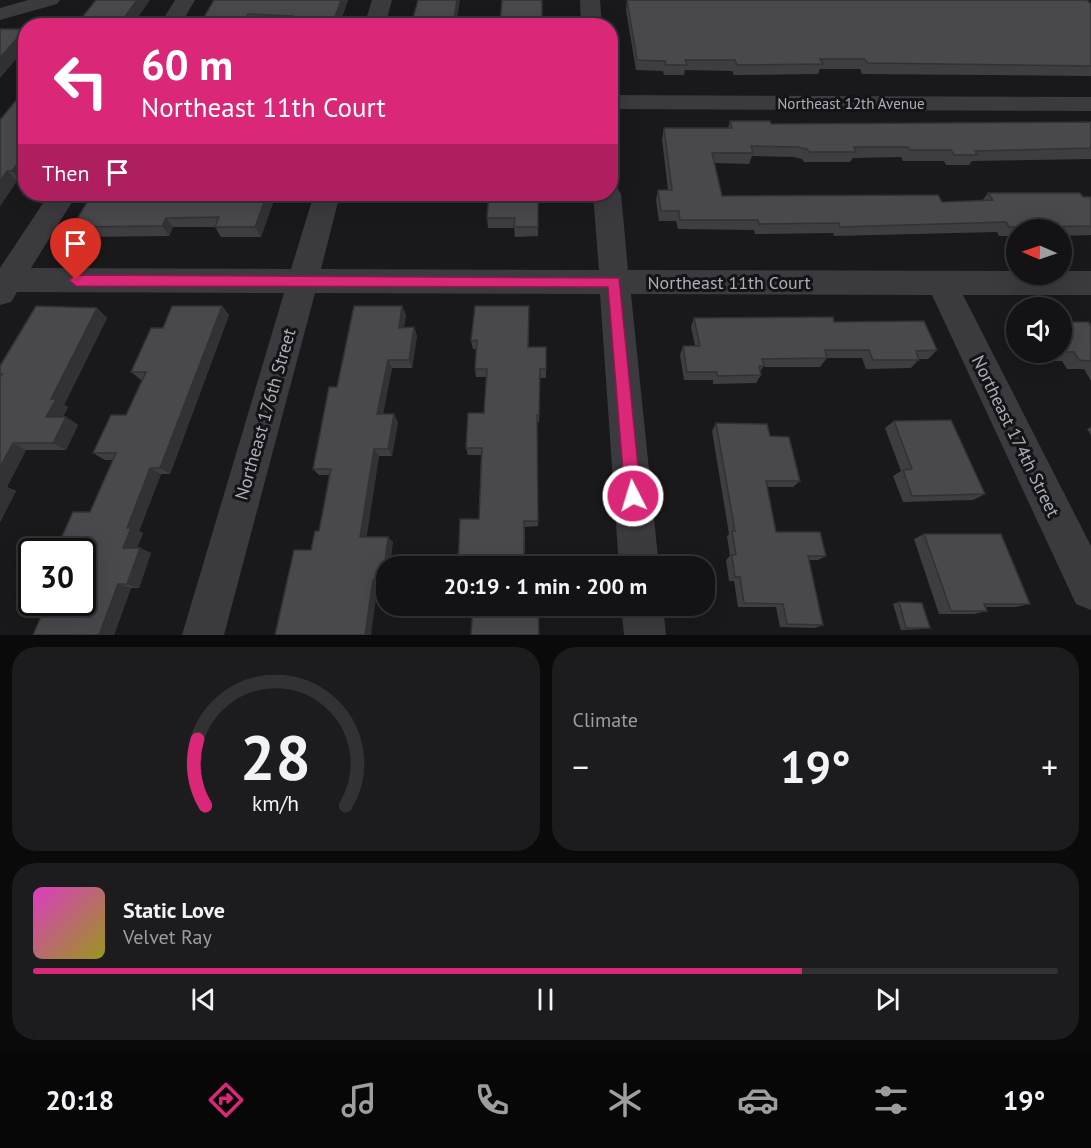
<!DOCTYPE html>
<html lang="en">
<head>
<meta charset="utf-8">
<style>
  body { margin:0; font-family:"PT Sans",sans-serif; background:#1c1b1d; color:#f1f3f6; height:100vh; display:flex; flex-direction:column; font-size:22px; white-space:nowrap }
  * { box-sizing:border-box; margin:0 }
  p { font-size:20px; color:#9d9ea0 }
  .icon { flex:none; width:33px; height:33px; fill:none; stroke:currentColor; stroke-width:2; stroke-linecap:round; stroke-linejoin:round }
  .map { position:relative; height:635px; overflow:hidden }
  .drawer { display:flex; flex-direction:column; gap:12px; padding:12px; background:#0a0a0b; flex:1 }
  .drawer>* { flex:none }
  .banner { position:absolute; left:18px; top:18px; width:600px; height:183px; border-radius:24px; box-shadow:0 6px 24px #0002,0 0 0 2px #323234; background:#db2777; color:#fff; overflow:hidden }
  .needle { width:39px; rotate:272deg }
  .buttons { position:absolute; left:1006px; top:219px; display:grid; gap:12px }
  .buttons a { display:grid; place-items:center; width:66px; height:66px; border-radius:50%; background:#131214; box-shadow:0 6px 24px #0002,0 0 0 2px #323234; font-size:30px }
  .speed { position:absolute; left:18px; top:538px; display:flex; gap:12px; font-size:30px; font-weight:700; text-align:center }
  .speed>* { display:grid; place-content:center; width:78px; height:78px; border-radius:50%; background:#131214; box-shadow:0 6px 24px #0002,0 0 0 2px #323234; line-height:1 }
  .speed .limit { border:3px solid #111; border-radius:9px; background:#fff; color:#111 }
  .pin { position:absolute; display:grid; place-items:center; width:51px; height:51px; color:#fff; margin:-62px -26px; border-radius:50% 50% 50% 0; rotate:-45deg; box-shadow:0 0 6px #0007 }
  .pin .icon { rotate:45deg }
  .me { position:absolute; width:66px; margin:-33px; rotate:355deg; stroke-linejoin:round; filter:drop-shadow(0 0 4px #0008) }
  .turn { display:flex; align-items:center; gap:21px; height:126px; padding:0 24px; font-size:27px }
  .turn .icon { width:78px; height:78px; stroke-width:2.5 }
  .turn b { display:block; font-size:42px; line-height:51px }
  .then { display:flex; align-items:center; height:57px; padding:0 24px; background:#0003; gap:12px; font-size:22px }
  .big { font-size:45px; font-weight:600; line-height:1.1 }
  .drawer .tile { flex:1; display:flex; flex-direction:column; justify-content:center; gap:9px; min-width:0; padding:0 21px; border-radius:24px; background:#1c1b1d }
  .drawer .dial { align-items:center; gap:0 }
  .dial svg { height:156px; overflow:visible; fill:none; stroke:#323234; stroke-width:7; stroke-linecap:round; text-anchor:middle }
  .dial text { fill:#f1f3f6; stroke:none }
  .song { display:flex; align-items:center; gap:18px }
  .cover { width:72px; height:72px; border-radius:9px; background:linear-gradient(135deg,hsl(310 70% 55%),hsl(60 70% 35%)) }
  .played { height:6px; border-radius:3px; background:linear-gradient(90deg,#db2777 75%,#323234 75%) }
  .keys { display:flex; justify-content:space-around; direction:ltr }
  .heat { display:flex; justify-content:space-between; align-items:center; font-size:33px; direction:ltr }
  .drawer .tiles { flex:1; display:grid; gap:12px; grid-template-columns:1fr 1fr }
  .tile:last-child { grid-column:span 2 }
  .trip { position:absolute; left:376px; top:556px; width:339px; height:60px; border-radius:24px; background:#131214; box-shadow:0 6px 24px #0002,0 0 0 2px #323234; font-weight:600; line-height:60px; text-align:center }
  .tab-bar { display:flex; height:96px; justify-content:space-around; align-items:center; background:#080708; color:#9d9ea0 }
  .tab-bar .icon { width:42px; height:42px }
  .tab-bar .on { color:#db2777 }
  .tab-bar b { font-size:27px; color:#f1f3f6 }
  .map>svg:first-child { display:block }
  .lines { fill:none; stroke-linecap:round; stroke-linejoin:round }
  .minor { fill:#3a3a3f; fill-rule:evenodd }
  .wall { fill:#3e3e42 }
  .shaded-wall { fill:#323236 }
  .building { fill:#48484d; stroke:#323236; stroke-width:1.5 }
  .route { fill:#db2777; stroke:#8e194d; stroke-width:1.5 }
  .labels { text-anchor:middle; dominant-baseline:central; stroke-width:6; stroke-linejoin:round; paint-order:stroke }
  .far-street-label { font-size:15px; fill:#abafb9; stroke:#141315 }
  .street-label { font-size:18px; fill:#abafb9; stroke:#141315 }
</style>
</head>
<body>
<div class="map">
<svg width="1091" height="635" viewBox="0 0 1091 635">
  <rect width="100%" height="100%" fill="#19181a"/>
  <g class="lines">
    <path class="minor" d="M28 0H60L57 4 0 20V8Z
      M175 0H195L180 26H159Z
      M372 0H392L385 26H364Z
      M580 0H600L602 26H581Z
      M610 95 1091 97V111L610 109Z
      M610 185 617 187 621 194 628 270 1017 271V274H1062V271H1091V295H963L1091 546V610L1076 604 932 295 631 294 659 567H619L600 294 315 293 224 635H182L284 293 17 292 11 302 0 305V268L49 194H77L31 268 291 269 314 194H340L321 269 599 270 593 194H610Z
      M621 606H663L666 635H624Z"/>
  </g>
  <path class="wall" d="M214 0H348L339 26H199Z
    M627 0 1091 4V76L862 74 860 69H820L818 74 734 75 732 71 685 70 684 75H664L663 71 636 70 626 10Z
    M26 88V176L22 181H17L0 206Z
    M730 121 771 124 1091 122V159L972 161 969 165H946L944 161H903L901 157 853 158 850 162H804L802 159 794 157 752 156 749 164 714 163 722 196 942 202 982 201 988 193 1091 197V235L1062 236V230H1017V236H999L997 232 834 236 833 233 755 234 754 230 678 229 676 221H659L656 200 658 190H668L662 139 664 128H728Z
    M276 194 261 237H221L215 227H173L169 236 82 237 72 227Z
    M538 194V236L515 237 514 228H488L487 218Z
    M222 306 229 315 170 474H161L139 531 143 533 137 548H140L151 553 139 588H131L114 635H33L90 512 113 460H105L93 453 126 415 142 380H141L131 372 163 328Z
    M402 306 406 315 404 327H414L417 336 412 368H392L383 414 398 422 392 456H379L366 537 393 542 387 567V584H378L311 550 319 531 329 475H319L313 469 337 387Z
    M97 308 107 318 64 405 68 407 63 417H66L78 425 66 450H26L7 487 16 491 0 522V366Z
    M529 315 528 347H546V378H540L539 422H537L538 526 525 527V561L479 519 481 455H468L466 448 484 413 486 377H476L475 369 476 349H473L471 341Z
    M694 318 834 322 937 350 928 359H919L911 368 866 369 862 358H827L820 367H763L760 372 761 375 756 383 713 384V380H684L680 355 683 346H695L691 327Z
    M1091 324V381L1084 369H1067L1062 361H1041L1037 352H1062Z
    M894 421 985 494 973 500 903 502 893 476 901 471 885 428Z
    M716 423 770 436 800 481 793 487H767L776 532 826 556 818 560H809L823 625 815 628 780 627 776 607H738L734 581H729L726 560 730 556 727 536 729 534 712 431Z
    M1091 427V435L1087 429Z
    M924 534 1030 604 1016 607H986L987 611 974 614H939L914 539Z
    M899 602 930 628 924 629 901 630 893 604Z"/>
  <path class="shaded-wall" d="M137 0H150L132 26H118Z
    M341 0H348L339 26H336L334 20Z
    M457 0H460L456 26H453Z
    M248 14 252 26H242Z
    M25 29 26 48 0 78V58Z
    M26 152V176L22 181 12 171Z
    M7 171 17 181 0 206V181Z
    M267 194H276L261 237 255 227Z
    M166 218 173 227 169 236 162 226Z
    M222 306 229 315 170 474 160 468Z
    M402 306 406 315 402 336 399 328Z
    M97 308 107 318 64 405 68 407 59 425 46 417 51 399Z
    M414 327 417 336 412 368 409 360Z
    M388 360 392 368 381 422 377 414Z
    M394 414 398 422 392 456 388 449Z
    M66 417 78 425 66 450 53 443Z
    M13 443 26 450 7 487 16 491 0 522V467Z
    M374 449 379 456 366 542 360 537Z
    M150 468 161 474 139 531 143 533 135 553 123 548 127 528Z
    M388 537 393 542 390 567H387V584L383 580Z
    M140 548 151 553 139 588 127 584Z
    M373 580 378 584 371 635H365Z
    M118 584 131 588 114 635H99Z"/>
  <path class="building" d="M96 0H137L118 26H75Z
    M214 0H341L334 20H331L329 26H289L293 16 248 14 242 26H199Z
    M418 0H457L453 26H411Z
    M502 0H542V26H500Z
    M627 0H1087L1091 4V66L867 63 865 59H820L823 64 737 65 735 60H685L687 65H666L665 61 637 60Z
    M0 29H25L0 58Z
    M26 88V152L12 171H7L0 181V120Z
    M730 121H770L771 124 1091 122V148L975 151 977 155H954L951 150H910L908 147H854L856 152H809L807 149 798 147 751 146 753 153H712L722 196 938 195 942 202 993 200 988 193H1080L1083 197H1091V226L1009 227 1006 222 840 227 839 223 759 224 758 220H680L679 211H661L658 190H672L664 128H732Z
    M92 194H267L255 227H215L219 217 166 218 162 226 72 227Z
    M489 194H538V227H514L515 218H487Z
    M36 306 97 308 51 399H56L46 417H66L53 443H13L0 467V377L2 374H0V366Z
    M172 306H222L160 468H150L127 528H131L123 548H140L127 584H118L99 635H33L47 603H82V552H55L73 512H90L116 453H93L111 415H126L146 372H131L151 328H163Z
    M354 306H402L399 328 414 327 409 360H388L377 414H394L388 449H374L360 537H388L383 580H373L365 635H275L294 550H311L315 531H319L331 469H313L329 387H337Z
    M475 306H529L528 347H546V369H540L539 415H537L538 521H524V561H536L537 567H458L460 519H479L482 448H466L468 413H484L487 369H475L477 340 471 341Z
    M833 317 834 322 924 321 937 350 916 351 919 360H873L869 350H825L827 358 762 359 764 366H759L761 375 717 376V372H687L683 346H700L694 318Z
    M1062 322H1089L1090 325 1091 324V361L1079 360 1074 352H1062Z
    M951 420 985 494 912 496 903 470 912 469 894 421Z
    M716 423 767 424 770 436 789 437 800 481H766L776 532H820L826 556H808L823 625 787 624 783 604 744 603 740 577H735L732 555H736L732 531H735Z
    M924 534H1001L1030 604H984L987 611H951Z
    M899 602 922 603 930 628H906Z
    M473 606H538L539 635H471Z"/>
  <path class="route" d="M76 275 619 278 641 496 639 501 633 504 627 501 625 496 608 287 76 286 69 280Z"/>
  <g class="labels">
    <g class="far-street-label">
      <text x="851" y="103">Northeast 12th Avenue</text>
    </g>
    <g class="street-label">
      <text x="729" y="282">Northeast 11th Court</text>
      <text transform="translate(265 414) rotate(-74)">Northeast 176th Street</text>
      <text transform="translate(1016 436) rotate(64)">Northeast 174th Street</text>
    </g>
  </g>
</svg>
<div class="buttons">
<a><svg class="needle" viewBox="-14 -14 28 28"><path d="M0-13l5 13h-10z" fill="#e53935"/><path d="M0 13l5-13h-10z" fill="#9d9ea0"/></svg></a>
<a><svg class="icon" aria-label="sound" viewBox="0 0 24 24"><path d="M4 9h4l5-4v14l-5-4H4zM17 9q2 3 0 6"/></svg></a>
</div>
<div class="speed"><div class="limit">30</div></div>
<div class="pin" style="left:76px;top:280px;background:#d93025"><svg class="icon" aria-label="arrive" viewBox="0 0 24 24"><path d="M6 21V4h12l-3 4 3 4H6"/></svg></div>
<svg class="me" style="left:633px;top:496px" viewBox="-20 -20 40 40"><circle r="17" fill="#db2777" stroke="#fff" stroke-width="3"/><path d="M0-11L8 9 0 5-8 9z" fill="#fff"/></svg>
<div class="trip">20:19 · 1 min · 200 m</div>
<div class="banner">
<div class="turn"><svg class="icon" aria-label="left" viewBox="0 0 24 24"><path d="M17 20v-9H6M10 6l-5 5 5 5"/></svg><div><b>60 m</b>Northeast 11th Court</div></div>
<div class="then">Then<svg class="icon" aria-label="arrive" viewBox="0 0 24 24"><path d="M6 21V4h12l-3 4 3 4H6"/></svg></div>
</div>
</div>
<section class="drawer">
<div class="tiles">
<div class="tile dial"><svg viewBox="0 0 100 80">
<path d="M14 69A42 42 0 1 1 86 69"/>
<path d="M14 69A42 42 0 0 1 10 35" stroke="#db2777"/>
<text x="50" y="56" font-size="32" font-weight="700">28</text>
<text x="50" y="72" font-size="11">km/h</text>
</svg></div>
<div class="tile"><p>Climate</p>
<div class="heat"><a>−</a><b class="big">19°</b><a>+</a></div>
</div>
<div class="tile">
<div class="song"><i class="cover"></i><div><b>Static Love</b><p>Velvet Ray</p></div></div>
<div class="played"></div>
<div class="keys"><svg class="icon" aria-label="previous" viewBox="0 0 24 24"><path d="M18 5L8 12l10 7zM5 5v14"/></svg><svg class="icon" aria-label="pause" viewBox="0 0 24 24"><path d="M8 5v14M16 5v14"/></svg><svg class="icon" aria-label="next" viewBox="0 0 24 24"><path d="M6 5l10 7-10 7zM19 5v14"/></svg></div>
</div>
</div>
</section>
<nav class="tab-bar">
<b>20:18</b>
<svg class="icon on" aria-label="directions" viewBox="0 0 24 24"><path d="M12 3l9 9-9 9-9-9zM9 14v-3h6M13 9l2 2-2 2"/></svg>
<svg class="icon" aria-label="music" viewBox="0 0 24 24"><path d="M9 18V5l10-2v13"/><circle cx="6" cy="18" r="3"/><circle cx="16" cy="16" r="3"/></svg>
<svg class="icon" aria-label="phone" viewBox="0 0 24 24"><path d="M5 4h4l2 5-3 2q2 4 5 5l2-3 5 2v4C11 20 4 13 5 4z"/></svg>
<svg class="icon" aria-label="climate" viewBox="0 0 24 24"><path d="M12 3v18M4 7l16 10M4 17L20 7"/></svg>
<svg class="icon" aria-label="car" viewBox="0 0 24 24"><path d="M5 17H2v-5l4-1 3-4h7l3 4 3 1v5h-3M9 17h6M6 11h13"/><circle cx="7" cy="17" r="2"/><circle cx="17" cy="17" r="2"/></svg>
<svg class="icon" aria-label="filters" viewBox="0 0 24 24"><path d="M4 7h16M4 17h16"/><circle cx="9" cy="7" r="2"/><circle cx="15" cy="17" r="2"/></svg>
<b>19°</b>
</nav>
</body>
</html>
